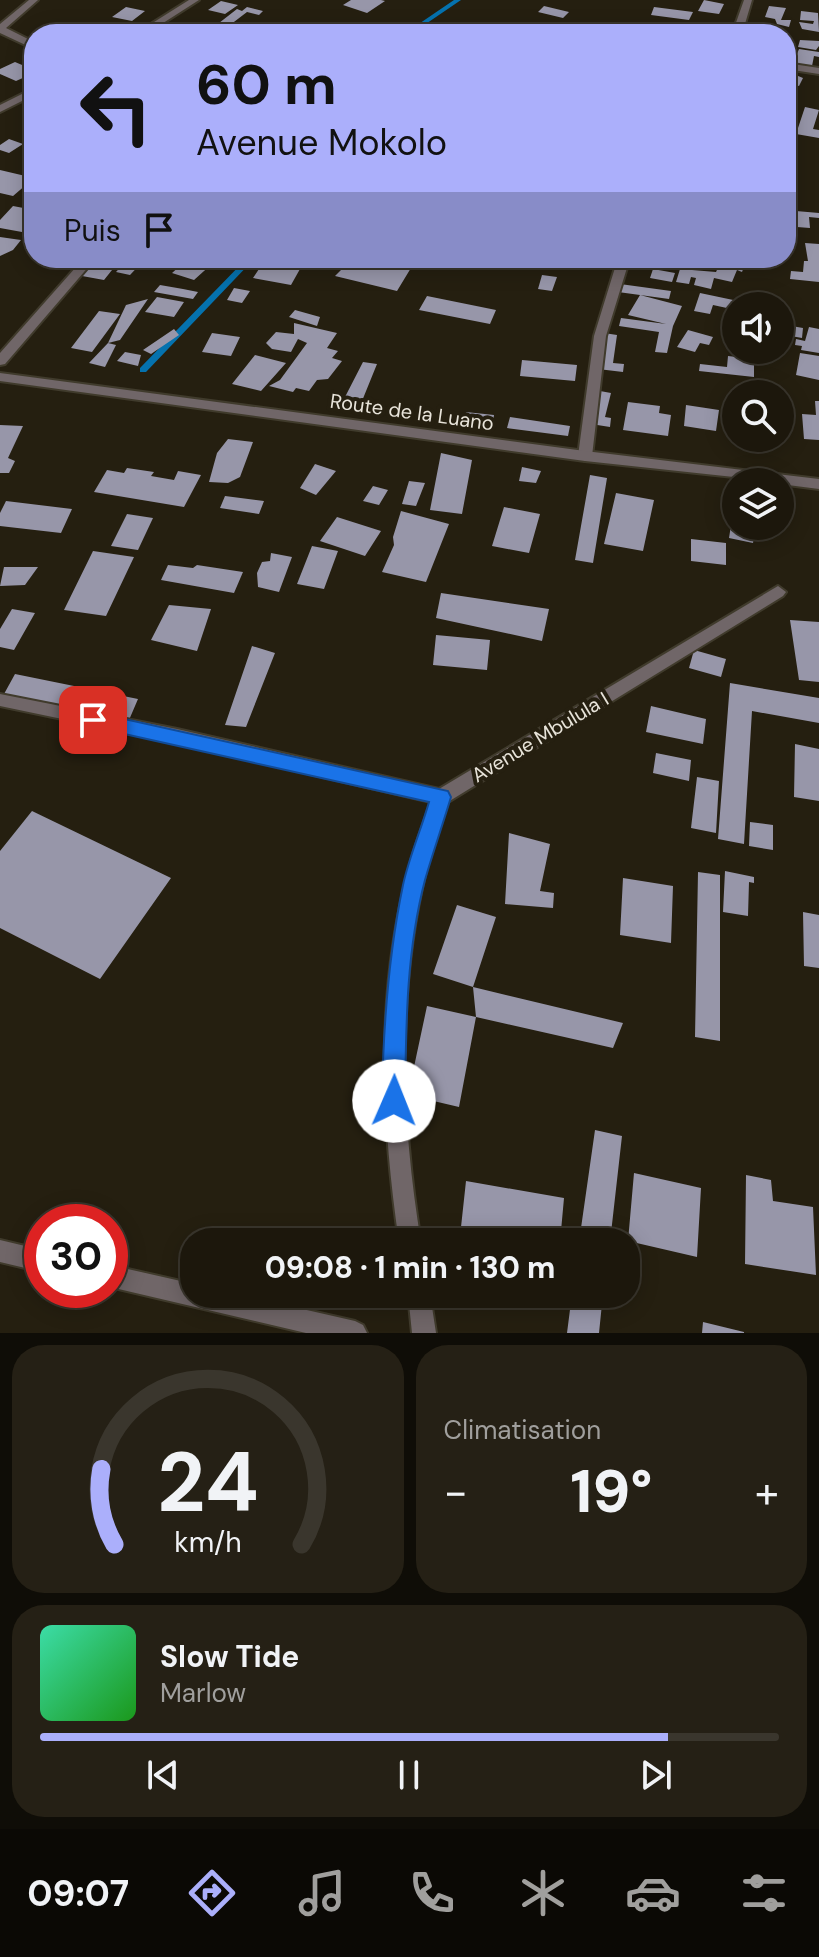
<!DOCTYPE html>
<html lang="fr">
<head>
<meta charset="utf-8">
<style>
  body { margin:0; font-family:"DM Sans",sans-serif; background:#252015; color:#f1f3f6; height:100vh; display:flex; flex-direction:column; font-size:30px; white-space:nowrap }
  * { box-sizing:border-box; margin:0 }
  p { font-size:26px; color:#a09f9d }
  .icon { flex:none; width:44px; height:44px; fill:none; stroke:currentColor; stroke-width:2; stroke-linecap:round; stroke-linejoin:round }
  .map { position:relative; height:1333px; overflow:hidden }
  .panel { display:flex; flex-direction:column; gap:12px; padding:12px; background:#0f0d07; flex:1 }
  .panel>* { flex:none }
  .hud { position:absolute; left:24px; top:24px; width:772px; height:244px; border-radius:32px; box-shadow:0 4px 20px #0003,0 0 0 2px #3a362d; background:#abaffb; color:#111; overflow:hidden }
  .buttons { position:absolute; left:722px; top:292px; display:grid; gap:16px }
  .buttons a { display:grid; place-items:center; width:72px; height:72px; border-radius:50%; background:#1c170c; box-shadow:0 4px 20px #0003,0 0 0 2px #3a362d; font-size:40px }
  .speed { position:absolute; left:24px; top:1204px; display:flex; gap:16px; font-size:40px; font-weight:700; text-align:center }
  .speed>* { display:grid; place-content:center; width:104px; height:104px; border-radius:50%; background:#1c170c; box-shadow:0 4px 20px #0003,0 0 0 2px #3a362d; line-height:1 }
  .speed .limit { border:12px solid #d22; background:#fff; color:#111 }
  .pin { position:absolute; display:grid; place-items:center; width:68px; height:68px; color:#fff; margin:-34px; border-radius:16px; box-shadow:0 4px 12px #0006 }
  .me { position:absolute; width:88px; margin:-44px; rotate:1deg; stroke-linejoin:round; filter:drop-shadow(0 0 6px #0008) }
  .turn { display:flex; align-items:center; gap:28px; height:168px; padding:0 40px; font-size:36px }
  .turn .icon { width:104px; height:104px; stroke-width:2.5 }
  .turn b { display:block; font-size:56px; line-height:68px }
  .then { display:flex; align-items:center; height:76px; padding:0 40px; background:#0003; gap:16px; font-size:30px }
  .big { font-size:60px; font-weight:800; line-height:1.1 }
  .panel .card { flex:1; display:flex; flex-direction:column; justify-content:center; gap:12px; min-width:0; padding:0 28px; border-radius:32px; background:#252015 }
  .panel .dial { align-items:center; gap:0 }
  .dial svg { height:208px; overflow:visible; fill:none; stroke:#3a362d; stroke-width:7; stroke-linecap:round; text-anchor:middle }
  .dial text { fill:#f1f3f6; stroke:none }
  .song { display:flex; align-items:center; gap:24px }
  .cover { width:96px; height:96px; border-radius:12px; background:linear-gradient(135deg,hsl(160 70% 55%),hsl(120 70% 35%)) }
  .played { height:8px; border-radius:4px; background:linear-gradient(90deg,#abaffb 85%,#3a362d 85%) }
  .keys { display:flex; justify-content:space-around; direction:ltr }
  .heat { display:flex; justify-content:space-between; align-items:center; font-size:44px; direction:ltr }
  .panel .tiles { flex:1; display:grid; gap:12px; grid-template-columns:1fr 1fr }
  .card:last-child { grid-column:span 2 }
  .trip { position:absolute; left:180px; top:1228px; width:460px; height:80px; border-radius:32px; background:#1c170c; box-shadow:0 4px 20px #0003,0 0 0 2px #3a362d; font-weight:800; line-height:80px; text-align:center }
  .dock { display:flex; height:128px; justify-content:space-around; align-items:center; background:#0b0905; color:#a09f9d }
  .dock .icon { width:56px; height:56px }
  .dock .on { color:#abaffb }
  .dock b { font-size:36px; color:#f1f3f6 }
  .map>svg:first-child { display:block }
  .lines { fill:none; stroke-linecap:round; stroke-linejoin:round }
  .stream { fill:#0572ae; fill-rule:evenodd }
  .building { fill:#9796a9 }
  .minor-casing { stroke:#403b2c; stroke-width:4 }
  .tertiary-casing { stroke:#403b2c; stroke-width:4 }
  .minor { fill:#706668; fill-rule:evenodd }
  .tertiary { fill:#706668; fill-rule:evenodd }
  .route { fill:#1a73e8; stroke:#114b97; stroke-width:2 }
  .labels { text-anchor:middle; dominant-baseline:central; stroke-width:8; stroke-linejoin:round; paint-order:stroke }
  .street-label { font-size:20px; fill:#e8e4da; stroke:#251f10 }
</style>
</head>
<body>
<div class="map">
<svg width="819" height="1333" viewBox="0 0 819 1333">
  <rect width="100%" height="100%" fill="#251f10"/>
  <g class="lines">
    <path class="stream" d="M454 0H461L411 34H404Z
      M247 258H255L146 372H140V368Z"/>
  </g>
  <path class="building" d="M351 0H381L385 1 367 13 343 5Z
    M704 0 724 4 719 14 698 11Z
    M221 1 238 5 225 14 208 10Z
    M544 6 569 12 563 18 538 12Z
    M769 6 786 8 781 20H791L789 27 777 24 775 19 765 17Z
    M126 7 145 11 132 21 112 17Z
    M247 7 263 11 259 15 247 12 230 25 219 23 237 9 242 11Z
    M654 7 693 12 689 20 651 15Z
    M801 11 818 13 819 32 802 29 799 22 813 24 814 21 800 20Z
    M431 23 449 26 443 34H422Z
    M800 40 819 41V46L816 50 798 47Z
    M799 49 819 52V57L814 56 812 66 793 64Z
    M15 62 34 70V73L16 81 0 74V69Z
    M786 71 803 78 799 86 786 83Z
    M805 107 819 110 813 129 819 130V138L796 134Z
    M9 139 23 144 9 153 0 150V145Z
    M0 170 34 178 13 196 0 193Z
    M13 206 34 210 33 234 0 228V220Z
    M796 211 819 213V218L809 217 810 228 797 227Z
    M0 237 21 240 13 250 0 256Z
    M805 243 819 244V282L790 279 791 271 803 272 804 261H808Z
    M129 258H146L130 275 116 272Z
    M189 258H201L214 262 194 280 172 273Z
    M353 258H417L397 291 335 276Z
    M722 259 745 264 742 272 737 270 732 282 714 278 711 289 694 285 696 278 691 277 689 284 676 282 680 269 716 272Z
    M94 261 116 265 104 280 82 276Z
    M263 263 300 269 291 285 253 278Z
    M653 269 675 273 672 282 650 278Z
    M542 275 557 277 552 291 538 289Z
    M620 284 671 291 669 299 640 295 682 306 673 326 667 353 655 352 659 332 619 326 621 318 666 324 628 315 640 295 618 292Z
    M160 285 183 289 198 292 193 299 154 292Z
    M234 288 250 291 242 303 227 300Z
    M700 293 757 305V306H736V310L713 305 710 314 694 311Z
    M427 296 496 310 490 324 419 310Z
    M157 297 184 302 174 317 145 312Z
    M148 299 120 340 108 343 126 305Z
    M295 310 320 317 317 326 289 317Z
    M99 311 120 314 92 352 71 348Z
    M294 323 337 333 327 348 338 351 332 358 342 361 328 379 317 380 309 391 296 388 293 392 269 386 280 380 307 343 298 339 291 352 272 349 266 343 276 332 294 334Z
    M780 324 803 328 802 338 780 334Z
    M809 327 819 329V353L801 350 802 346 795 345 796 339 805 341Z
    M174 329 179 335 151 354 143 350Z
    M688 330 713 337 709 345 700 343 695 352 677 347Z
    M212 333 240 337 231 356 202 352Z
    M604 333 617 335 613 363 624 364 623 372 598 369Z
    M108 343 116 345 105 367 89 363Z
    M125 352 141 355 138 366 117 361Z
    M800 353 819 356V380L796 375Z
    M255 355 286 363 261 391 232 384Z
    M728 356 754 359V377L699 371 700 364 727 367Z
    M522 360 577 365 575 381 520 376Z
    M363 362 377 364 362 401 345 397Z
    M600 391 611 393 605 417 611 418 610 427 591 424Z
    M815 401H819V440L804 439 802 414 816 415Z
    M628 402 660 406 659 413 671 415 668 436 623 430Z
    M686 405 719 410 716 431 684 426Z
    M466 412 494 415 493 423 464 420Z
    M510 417 570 426 568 436 507 428Z
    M0 425 23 426 8 458 15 461 9 473H0Z
    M228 439 253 442 240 477 228 483 209 482 217 453Z
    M441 453 472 460 462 514 430 510Z
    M315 464 336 471 316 495 300 488Z
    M522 467 541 471 536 483 519 481Z
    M127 468 154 472 151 476 174 480 178 471 201 475 184 507 94 492 107 470 124 473Z
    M590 475 607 478 593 563 575 560Z
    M409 481 425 483 416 506 402 504Z
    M373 486 388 490 379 505 363 501Z
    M616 493 654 500 643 551 604 544Z
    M225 496 264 501 259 514 220 508Z
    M6 501 72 509 61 533 0 526V513Z
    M734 506 736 526H756L753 543 729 538Z
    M504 507 540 514 529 553 492 546Z
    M401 511 449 524 426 582 382 572 394 545 393 537Z
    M127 514 153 518 138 550 111 546Z
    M337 517 381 531 365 556 320 541Z
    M691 539 726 543V565L691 561Z
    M312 546 338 551 324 589 297 584Z
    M93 551 134 557 106 616 64 610Z
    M271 553 292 557 279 592 258 587 257 573 262 562 270 561Z
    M168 565 193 568 197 565 243 572 234 593 161 580Z
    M4 567H38L25 585 0 586Z
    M441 593 549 609 542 641 436 618Z
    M169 605 211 609 197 651 151 640Z
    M12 609 35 613 14 650 0 647V629Z
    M790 620 819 622V682L799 680Z
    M436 635 490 640 487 670 433 665Z
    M252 646 275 653 246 727 225 725Z
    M694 650 726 659 721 677 689 668Z
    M15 674 138 699 129 720 4 694Z
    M730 683 819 698V723L752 711 744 844 718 839Z
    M651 706 706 719 703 744 646 732Z
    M795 744 819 749V801L794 797Z
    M656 753 691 760 689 781 653 773Z
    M697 777 719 781 716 833 691 828Z
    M32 811 171 878 100 979 0 928V851Z
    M750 822 773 825V850L749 846Z
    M509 833 550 844 540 891 554 893 553 908 505 904Z
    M725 871 754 877V883L749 882 748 916 723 912Z
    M698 872 720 875V1041L695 1037Z
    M623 878 673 886 671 943 620 935Z
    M457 905 496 917 473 987 433 974Z
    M803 912 819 915V968L804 966Z
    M473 987 623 1023 613 1048 476 1017 459 1107 408 1095 427 1006 476 1017Z
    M595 1130 622 1136 610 1242H579Z
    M634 1173 701 1188 697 1257 628 1241Z
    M746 1175 771 1180 773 1201 813 1207 816 1275 745 1264Z
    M466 1181 564 1198 560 1242 461 1227Z
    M572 1294H603L599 1333H567Z
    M703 1322 744 1332V1333H702Z"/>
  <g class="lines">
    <g class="minor-casing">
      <path id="minor" d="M29 0H38L6 28 34 42V49L0 33V24Z
        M189 0H199L146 34H135Z
        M744 0H752L742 34H732Z
        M786 63 819 68V74L786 69Z
        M34 88V95L0 112V105Z
        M84 258H96L5 364 0 365V353Z
        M618 258H630L606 336 592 456 585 461 578 456 594 336Z
        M778 586 786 592 783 596 448 802C441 825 432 848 426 871 396 993 401 1120 421 1242H399C381 1119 376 993 408 872 414 848 423 825 431 802L177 743 0 706V694L177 729 439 789Z
        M0 1240 42 1250V1272L0 1262Z
        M110 1265 194 1284V1294H236L355 1321 363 1325 367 1333H306L110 1287Z
        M408 1294H430L436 1333H412Z"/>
    </g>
    <g class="tertiary-casing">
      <path id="tertiary" d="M0 373 585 451 819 479V489L780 484V482L585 461 0 381Z"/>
    </g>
    <use href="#minor" class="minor"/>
    <use href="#tertiary" class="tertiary"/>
  </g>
  <path class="route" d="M93 712 448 791 451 797C443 824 433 852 425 880 406 952 406 1027 405 1101L402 1110 394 1113 385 1110 382 1101C383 1028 388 957 403 885 409 857 421 830 429 802L93 727 86 725 83 720 86 714Z"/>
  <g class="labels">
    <g class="street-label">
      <text transform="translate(412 412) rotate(8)">Route de la Luano</text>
      <text transform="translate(540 737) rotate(-31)">Avenue Mbulula I</text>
    </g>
  </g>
</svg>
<div class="buttons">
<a><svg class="icon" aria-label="sound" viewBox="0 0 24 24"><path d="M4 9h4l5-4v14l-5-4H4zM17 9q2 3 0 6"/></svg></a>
<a><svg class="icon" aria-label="search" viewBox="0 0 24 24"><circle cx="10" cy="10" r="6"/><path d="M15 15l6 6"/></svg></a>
<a><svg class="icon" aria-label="layers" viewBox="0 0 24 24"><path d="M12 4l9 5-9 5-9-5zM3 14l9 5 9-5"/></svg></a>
</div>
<div class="speed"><div class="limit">30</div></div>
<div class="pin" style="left:93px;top:720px;background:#d93025"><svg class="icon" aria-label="arrive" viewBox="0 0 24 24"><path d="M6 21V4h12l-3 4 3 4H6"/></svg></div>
<svg class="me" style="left:394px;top:1101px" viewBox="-20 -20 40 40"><circle r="19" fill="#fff"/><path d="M0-13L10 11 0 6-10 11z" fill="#1a73e8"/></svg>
<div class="trip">09:08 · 1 min · 130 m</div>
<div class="hud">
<div class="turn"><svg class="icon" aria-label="left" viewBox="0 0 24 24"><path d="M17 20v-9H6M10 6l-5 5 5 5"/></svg><div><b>60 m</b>Avenue Mokolo</div></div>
<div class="then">Puis<svg class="icon" aria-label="arrive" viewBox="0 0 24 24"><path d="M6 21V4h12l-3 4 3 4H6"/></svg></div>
</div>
</div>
<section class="panel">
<div class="tiles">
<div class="card dial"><svg viewBox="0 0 100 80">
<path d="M14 69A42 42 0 1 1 86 69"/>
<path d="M14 69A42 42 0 0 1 9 40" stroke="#abaffb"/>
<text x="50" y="56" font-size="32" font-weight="700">24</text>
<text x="50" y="72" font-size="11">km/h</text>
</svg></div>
<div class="card"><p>Climatisation</p>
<div class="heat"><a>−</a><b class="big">19°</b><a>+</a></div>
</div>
<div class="card">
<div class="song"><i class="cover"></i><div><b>Slow Tide</b><p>Marlow</p></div></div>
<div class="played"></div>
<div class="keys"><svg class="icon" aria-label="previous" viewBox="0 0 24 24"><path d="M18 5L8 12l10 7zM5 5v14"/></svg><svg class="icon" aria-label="pause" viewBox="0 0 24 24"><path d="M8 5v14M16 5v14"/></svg><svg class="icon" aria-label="next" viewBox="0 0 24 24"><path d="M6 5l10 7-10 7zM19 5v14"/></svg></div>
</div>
</div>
</section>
<nav class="dock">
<b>09:07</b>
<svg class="icon on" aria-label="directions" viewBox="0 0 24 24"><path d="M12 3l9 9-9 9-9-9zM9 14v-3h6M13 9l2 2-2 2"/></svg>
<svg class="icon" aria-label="music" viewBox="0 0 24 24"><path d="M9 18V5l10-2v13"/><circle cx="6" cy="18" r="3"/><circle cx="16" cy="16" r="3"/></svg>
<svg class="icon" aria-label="phone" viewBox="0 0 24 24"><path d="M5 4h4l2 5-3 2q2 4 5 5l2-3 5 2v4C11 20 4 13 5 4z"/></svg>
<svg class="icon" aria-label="climate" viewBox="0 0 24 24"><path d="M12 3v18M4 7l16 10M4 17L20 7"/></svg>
<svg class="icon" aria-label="car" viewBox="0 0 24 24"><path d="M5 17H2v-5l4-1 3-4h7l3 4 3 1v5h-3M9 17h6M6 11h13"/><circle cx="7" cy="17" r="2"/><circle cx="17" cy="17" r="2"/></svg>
<svg class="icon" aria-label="filters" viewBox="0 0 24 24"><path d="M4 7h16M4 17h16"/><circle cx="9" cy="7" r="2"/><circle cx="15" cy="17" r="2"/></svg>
</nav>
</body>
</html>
